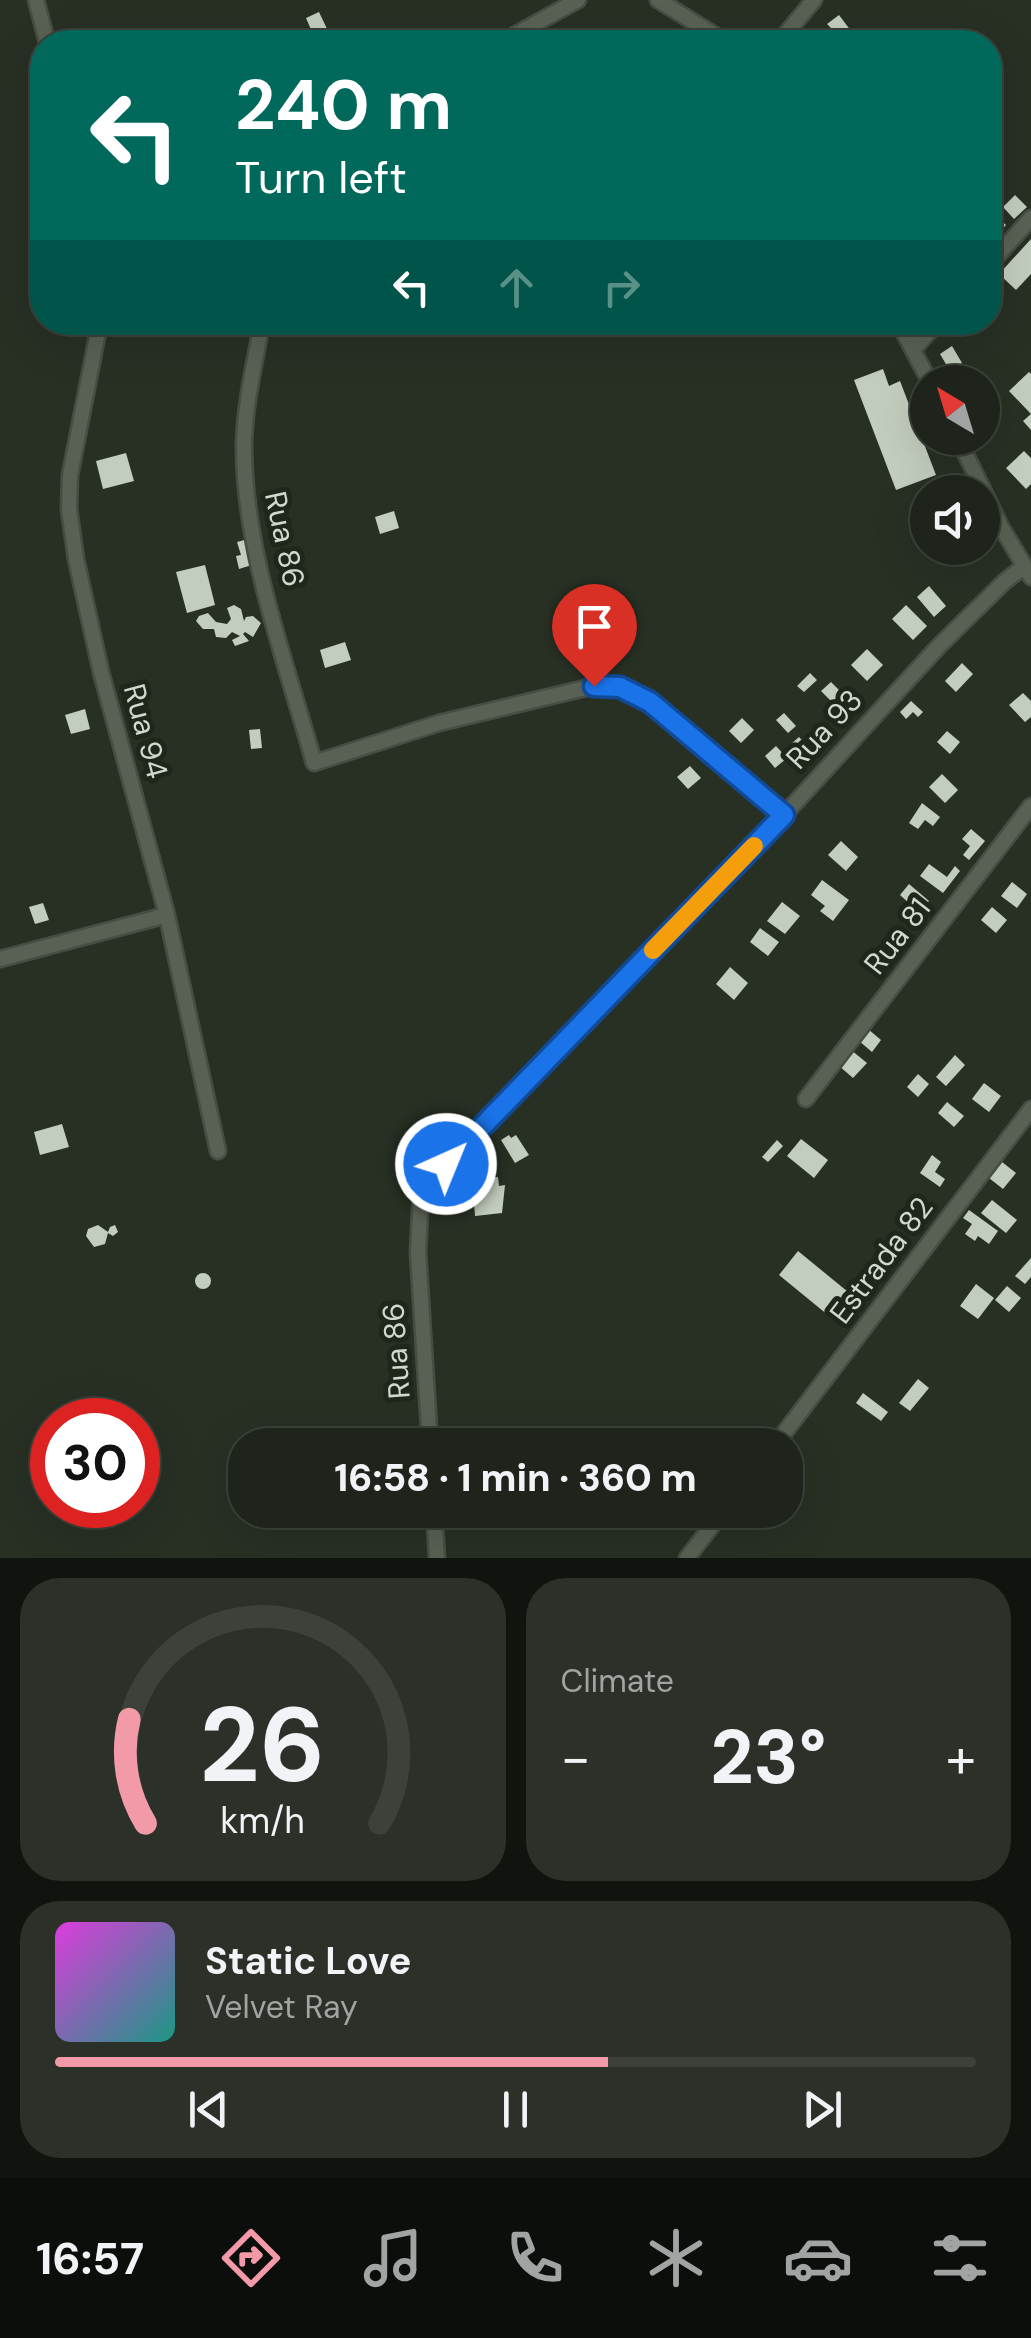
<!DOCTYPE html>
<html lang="en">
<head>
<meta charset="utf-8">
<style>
  body { margin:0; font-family:"DM Sans",sans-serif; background:#2b3028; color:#f1f3f6; height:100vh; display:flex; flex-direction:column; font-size:38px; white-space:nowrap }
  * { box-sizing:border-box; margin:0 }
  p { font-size:32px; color:#a1a4a3 }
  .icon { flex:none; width:55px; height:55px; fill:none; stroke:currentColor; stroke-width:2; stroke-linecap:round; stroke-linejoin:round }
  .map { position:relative; height:1558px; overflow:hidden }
  .drawer { display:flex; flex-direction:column; gap:20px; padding:20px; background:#10140f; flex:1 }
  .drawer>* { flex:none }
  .guide { position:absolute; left:30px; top:30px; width:972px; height:305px; border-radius:40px; box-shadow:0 10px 40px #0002,0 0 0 2px #3c413a; background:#00695c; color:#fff; overflow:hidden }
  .needle { width:65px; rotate:322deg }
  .buttons { position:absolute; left:910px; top:365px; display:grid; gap:20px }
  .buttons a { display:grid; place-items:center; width:90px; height:90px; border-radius:50%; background:#1e241b; box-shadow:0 10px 40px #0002,0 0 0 2px #3c413a; font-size:50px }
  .speed { position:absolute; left:30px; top:1398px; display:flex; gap:20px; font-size:50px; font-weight:700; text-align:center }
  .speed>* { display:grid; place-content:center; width:130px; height:130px; border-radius:50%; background:#1e241b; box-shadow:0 10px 40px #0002,0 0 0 2px #3c413a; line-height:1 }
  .speed .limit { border:15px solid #d22; background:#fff; color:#111 }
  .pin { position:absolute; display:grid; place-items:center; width:85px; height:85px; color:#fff; margin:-102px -42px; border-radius:50% 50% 50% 0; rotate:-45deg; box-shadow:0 0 10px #0007 }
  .pin .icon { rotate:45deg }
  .me { position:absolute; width:110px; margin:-55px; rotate:44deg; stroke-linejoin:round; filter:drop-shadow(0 0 8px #0008) }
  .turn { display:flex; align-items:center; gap:35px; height:210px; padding:0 40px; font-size:45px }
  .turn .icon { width:130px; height:130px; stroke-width:2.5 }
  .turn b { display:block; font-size:70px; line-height:85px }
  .lanes { display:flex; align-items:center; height:95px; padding:0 40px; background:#0003; justify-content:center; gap:50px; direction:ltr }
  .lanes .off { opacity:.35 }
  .big { font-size:75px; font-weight:800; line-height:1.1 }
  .drawer .widget { flex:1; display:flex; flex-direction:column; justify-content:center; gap:15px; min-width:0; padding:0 35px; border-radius:40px; background:#2b3028 }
  .drawer .dial { align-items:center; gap:0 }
  .dial svg { height:260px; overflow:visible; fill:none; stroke:#3c413a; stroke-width:7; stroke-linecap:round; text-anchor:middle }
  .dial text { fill:#f1f3f6; stroke:none }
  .song { display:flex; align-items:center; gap:30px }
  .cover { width:120px; height:120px; border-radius:15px; background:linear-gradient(135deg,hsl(300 70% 55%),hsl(170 70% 35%)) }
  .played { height:10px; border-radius:5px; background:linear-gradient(90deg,#f39aa9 60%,#3c413a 60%) }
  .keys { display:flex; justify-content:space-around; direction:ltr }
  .heat { display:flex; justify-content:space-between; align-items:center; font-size:55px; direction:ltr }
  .drawer .tiles { flex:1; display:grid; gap:20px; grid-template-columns:1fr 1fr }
  .widget:last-child { grid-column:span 2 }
  .trip { position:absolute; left:228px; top:1428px; width:575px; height:100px; border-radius:40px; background:#1e241b; box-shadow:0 10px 40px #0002,0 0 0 2px #3c413a; font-weight:800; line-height:100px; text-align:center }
  .menu { display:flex; height:160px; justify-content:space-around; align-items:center; background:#0c0e0b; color:#a1a4a3 }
  .menu .icon { width:70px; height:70px }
  .menu .selected { color:#f39aa9 }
  .menu b { font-size:45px; color:#f1f3f6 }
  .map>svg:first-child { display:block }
  .building { fill:#c3cdbe }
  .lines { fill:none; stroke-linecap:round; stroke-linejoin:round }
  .minor-casing { stroke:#474d43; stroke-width:19 }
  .minor { stroke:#596154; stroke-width:14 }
  .route-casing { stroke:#114b97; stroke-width:25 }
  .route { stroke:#1a73e8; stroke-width:18 }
  .slow { stroke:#f59e0b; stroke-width:18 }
  .labels { text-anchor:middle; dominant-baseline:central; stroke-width:10; stroke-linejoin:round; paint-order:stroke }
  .street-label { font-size:30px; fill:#d2d7cf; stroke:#1f261a }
</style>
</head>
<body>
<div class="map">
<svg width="1031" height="1558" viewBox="0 0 1031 1558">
  <rect width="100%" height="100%" fill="#283024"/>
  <path class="building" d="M319 12 329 33 315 39 306 18Z
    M839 15 854 35 845 42 827 24Z
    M215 29 220 42H202L199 34Z
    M1015 195 1027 207 1014 219 1003 207Z
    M990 210 1006 225 992 241 990 239Z
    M1031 239V274L1016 290 999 274Z
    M952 346 962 363 950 371 940 354Z
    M883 369 889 386 900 381 936 475 896 490 854 380Z
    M978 371 991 386 982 393V382H966Z
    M1029 372 1031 374V430L1023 421 1031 414 1009 391Z
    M1024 451 1031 458V484L1026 489 1006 468Z
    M126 453 134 481 103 489 96 461Z
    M394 511 399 528 380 534 375 517Z
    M248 539 255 564 239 569 236 556 241 555 237 542Z
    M205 565 215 605 187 613 176 572Z
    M929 586 946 606 934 617 917 597Z
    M234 605 241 609 244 621 246 617 253 616 261 623 253 637 245 632 243 634 249 641 235 646 232 640 240 636 232 632 226 638 216 637 214 629H203L196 621 199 616 208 613 216 622 227 624 231 619 227 608Z
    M906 605 927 626 913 640 892 619Z
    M345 642 351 660 325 668 320 650Z
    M867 649 883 665 867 681 851 665Z
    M962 663 973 674 956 692 945 681Z
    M810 673 817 680 804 692 797 686Z
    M831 682 853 704 843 713 821 691Z
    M1023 693 1031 701V717L1025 722 1009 705Z
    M911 701 923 712 918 717 913 712 906 719 900 712Z
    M85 709 90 729 71 734 65 715Z
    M784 713 796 726 788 733 776 720Z
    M742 718 754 730 741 743 729 731Z
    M260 729 262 748 251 749 249 730Z
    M947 731 960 742 950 754 937 742Z
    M799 737 815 755 806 763 790 745Z
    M776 746 787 758 775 768 765 756Z
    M690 766 701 778 688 789 677 777Z
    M942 774 958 790 945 803 929 787Z
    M922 803 940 817 933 826 925 820 918 829 909 823Z
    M971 829 985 841 969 860 963 855 970 846 962 839Z
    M841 841 858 857 846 871 828 855Z
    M929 864 947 877 955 866 960 871 943 893 920 876Z
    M822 880 849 900 833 921 820 911 825 906 811 895Z
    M1012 882 1027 894 1017 908 1001 896Z
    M909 884 929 901 919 912 900 895Z
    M782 902 800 916 785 934 767 921Z
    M43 903 49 920 35 924 29 907Z
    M992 907 1007 920 996 933 981 920Z
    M760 928 779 942 768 956 750 942Z
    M730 967 748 983 734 1000 716 984Z
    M868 1029 881 1040 872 1052 858 1040Z
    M851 1050 867 1063 853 1078 838 1065Z
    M955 1055 965 1065 946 1086 936 1077Z
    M918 1074 929 1084 918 1097 907 1087Z
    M984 1083 1001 1096 989 1112 972 1099Z
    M947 1102 964 1116 954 1127 938 1113Z
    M428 1123 432 1131 442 1127 445 1136 421 1146 414 1128Z
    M62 1124 69 1147 40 1155 34 1132Z
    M509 1135 511 1138 516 1135 529 1155 515 1163 501 1140Z
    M801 1139 828 1160 814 1178 787 1156Z
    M777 1140 783 1146 768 1162 762 1157Z
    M932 1155 941 1162 935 1172 945 1179 940 1187 920 1173Z
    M1002 1162 1016 1173 1003 1189 989 1178Z
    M498 1177 499 1186 505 1185 502 1213 475 1216 472 1179Z
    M992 1200 1017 1220 1006 1233 981 1213Z
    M969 1210 998 1231 989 1244 978 1236 975 1241 965 1234 972 1224 963 1218Z
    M98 1225 108 1232 110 1227 115 1225 118 1232 113 1236 108 1233 105 1244 94 1247 86 1236 88 1229Z
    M798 1251 864 1305 845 1329 779 1275Z
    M1031 1258V1277L1025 1284 1015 1276Z
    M195 1281a8 8 0 1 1 16 0a8 8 0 1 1-16 0Z
    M976 1284 994 1298 978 1319 960 1306Z
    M1007 1286 1021 1298 1009 1312 995 1300Z
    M918 1379 929 1388 910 1411 899 1403Z
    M863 1393 888 1412 881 1421 856 1403Z"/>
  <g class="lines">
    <g class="minor-casing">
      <path id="minor" d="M36 0 47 42
        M658 0 726 42
        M502 42 578 0
        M779 42 814 0
        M990 264 1031 218
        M100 322 70 475 69 509 76 559 101 672 167 915 218 1151
        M262 322C255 362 245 403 244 443 243 550 286 661 314 763L439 723 594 686 620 687 650 702 784 815
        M898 322 930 382
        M913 350 938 322
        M958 438 1000 525 1031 577
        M0 959 167 915
        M806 1099 1031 806
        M430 1445 418 1252 421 1193 784 815 938 647 1004 582 1023 567
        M775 1445 1031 1109
        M434 1510 437 1558
        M687 1558 724 1510"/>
    </g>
    <use href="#minor" class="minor"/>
  </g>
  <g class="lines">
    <g class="route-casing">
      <path id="route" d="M446 1164 784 815 650 702 620 687 594 686"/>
    </g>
    <use href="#route" class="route"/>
    <path class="slow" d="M653 950 754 846"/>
  </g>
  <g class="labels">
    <g class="street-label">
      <text transform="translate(285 539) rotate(78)">Rua 86</text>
      <text transform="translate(824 729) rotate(-47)">Rua 93</text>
      <text transform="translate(146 731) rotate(75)">Rua 94</text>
      <text transform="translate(897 936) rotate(-52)">Rua 81</text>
      <text transform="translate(881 1260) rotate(-53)">Estrada 82</text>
      <text transform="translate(396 1351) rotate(-94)">Rua 86</text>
    </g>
  </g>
</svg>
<div class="buttons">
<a><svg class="needle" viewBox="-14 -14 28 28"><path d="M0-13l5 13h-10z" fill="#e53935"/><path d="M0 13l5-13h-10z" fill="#a1a4a3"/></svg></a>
<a><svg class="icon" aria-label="sound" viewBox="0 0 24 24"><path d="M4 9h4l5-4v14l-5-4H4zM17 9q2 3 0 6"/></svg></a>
</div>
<div class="speed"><div class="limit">30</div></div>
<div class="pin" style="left:594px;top:686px;background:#d93025"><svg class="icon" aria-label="arrive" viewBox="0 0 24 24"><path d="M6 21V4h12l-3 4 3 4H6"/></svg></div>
<svg class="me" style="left:446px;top:1164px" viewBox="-20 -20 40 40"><circle r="17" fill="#1a73e8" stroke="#fff" stroke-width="3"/><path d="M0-11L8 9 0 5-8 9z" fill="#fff"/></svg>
<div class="trip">16:58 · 1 min · 360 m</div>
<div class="guide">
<div class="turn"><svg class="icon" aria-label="left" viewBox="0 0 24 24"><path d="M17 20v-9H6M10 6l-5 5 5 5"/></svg><div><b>240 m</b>Turn left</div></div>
<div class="lanes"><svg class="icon" aria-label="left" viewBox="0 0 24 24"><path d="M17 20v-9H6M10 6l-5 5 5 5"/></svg><svg class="icon off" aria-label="ahead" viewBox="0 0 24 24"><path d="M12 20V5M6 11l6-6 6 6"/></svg><svg class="icon off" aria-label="right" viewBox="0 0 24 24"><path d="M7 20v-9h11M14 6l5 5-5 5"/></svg></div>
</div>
</div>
<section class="drawer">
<div class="tiles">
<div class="widget dial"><svg viewBox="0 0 100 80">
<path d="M14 69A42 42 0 1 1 86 69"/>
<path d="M14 69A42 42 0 0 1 9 37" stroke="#f39aa9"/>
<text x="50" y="56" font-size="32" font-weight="700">26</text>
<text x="50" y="72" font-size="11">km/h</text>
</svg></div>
<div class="widget"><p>Climate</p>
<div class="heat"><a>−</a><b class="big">23°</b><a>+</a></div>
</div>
<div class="widget">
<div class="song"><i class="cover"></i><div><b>Static Love</b><p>Velvet Ray</p></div></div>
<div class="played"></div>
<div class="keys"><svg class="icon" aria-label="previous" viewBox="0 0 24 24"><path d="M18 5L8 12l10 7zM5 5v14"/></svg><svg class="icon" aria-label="pause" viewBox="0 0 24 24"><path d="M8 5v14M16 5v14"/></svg><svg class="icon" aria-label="next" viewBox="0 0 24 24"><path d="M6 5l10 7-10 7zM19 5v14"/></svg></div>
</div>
</div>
</section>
<nav class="menu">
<b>16:57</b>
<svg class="icon selected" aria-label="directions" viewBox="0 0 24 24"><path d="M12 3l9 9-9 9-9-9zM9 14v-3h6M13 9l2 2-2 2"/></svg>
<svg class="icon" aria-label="music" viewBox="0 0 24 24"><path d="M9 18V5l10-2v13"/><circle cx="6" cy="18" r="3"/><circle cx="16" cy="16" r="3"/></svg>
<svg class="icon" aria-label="phone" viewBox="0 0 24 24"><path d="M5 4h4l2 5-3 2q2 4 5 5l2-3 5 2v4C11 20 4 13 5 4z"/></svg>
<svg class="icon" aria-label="climate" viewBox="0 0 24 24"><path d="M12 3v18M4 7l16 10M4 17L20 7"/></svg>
<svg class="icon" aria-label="car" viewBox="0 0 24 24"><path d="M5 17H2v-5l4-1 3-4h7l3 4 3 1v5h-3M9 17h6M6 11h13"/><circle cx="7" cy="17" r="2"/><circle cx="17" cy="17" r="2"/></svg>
<svg class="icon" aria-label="filters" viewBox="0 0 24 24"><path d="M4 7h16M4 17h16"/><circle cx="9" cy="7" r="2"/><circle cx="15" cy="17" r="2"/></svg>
</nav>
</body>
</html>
